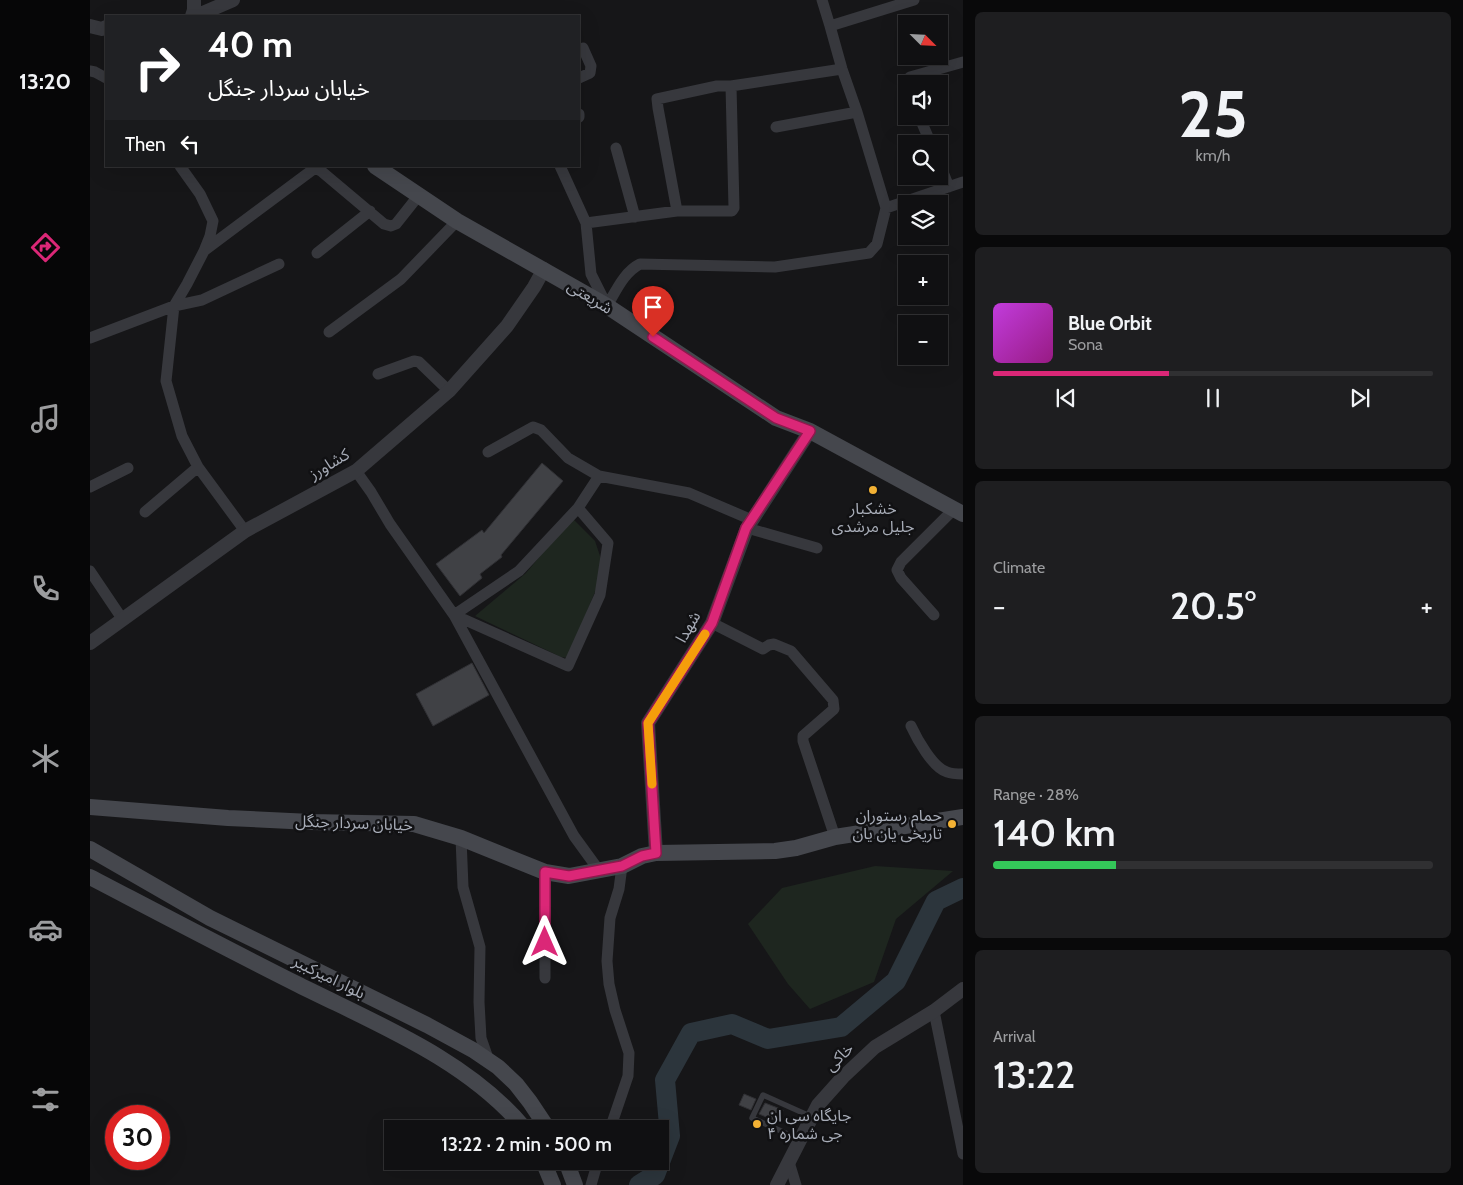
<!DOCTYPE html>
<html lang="en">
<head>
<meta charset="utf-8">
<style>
  body { margin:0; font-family:Cabin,"Noto Sans Arabic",sans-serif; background:#1e1e20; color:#f1f3f6; height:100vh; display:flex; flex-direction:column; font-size:19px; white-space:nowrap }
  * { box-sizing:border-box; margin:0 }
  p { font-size:16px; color:#9c9d9f }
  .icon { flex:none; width:28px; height:28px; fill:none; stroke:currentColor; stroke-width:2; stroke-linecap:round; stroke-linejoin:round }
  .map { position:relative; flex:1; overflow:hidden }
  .sheet { display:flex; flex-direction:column; gap:12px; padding:12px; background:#09090a; width:500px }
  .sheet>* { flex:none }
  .guide { position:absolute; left:15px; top:15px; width:475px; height:152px; border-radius:0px; box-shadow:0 5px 20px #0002,0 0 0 1px #303032; background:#202124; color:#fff; overflow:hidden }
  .needle { width:32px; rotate:114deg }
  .buttons { position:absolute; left:808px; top:15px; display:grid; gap:10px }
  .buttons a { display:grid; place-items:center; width:50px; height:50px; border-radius:0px; background:#101012; box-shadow:0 5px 20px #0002,0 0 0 1px #303032; font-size:25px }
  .speed { position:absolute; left:15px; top:1105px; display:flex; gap:10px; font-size:25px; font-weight:700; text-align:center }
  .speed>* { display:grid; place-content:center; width:65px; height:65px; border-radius:50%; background:#101012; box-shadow:0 5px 20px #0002,0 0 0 1px #303032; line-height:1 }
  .speed .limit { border:8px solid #d22; background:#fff; color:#111 }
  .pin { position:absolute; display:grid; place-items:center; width:42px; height:42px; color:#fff; margin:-51px -21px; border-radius:50% 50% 50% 0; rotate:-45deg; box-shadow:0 0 5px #0007 }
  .pin .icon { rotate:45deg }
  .me { position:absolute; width:55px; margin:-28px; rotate:0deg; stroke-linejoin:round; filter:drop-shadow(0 0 4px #0008) }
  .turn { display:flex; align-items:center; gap:18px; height:105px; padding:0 20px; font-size:22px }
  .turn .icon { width:65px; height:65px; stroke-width:2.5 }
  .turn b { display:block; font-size:35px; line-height:42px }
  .then { display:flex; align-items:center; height:48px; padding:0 20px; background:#0003; gap:10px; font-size:19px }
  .big { font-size:38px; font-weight:600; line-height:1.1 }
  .sheet .card { flex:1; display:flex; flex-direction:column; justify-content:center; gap:8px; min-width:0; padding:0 18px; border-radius:8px; background:#1e1e20 }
  .sheet .dial { align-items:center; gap:0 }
  .dial b { font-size:65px; line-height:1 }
  .song { display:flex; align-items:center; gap:15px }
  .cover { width:60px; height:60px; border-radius:8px; background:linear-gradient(135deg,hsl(290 70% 55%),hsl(310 70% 35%)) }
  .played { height:5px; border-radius:2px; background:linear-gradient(90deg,#db2777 40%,#303032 40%) }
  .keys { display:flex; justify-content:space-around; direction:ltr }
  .heat { display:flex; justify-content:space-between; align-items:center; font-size:28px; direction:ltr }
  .charge { height:8px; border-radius:4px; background:linear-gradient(90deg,#34c759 28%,#303032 0) }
  .trip { position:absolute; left:294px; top:1120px; width:285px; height:50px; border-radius:0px; background:#101012; box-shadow:0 5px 20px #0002,0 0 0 1px #303032; font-weight:600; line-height:50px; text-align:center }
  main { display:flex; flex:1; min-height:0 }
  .menu { display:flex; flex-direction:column; width:90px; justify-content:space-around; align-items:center; background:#060607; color:#9c9d9f }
  .menu .icon { width:35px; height:35px }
  .menu .selected { color:#db2777 }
  .menu b { font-size:22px; color:#f1f3f6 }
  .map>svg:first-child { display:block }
  .green { fill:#1e261f }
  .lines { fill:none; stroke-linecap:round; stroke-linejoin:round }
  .river { stroke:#2c353c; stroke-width:20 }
  .building { fill:#404145; stroke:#303034 }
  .service { stroke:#37383d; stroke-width:5.5 }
  .minor { stroke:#37383d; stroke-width:11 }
  .tertiary { stroke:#37383d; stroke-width:14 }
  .secondary { stroke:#45474d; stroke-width:16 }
  .route-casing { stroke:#8e194d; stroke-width:12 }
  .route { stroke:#db2777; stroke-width:9 }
  .slow { stroke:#f59e0b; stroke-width:9 }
  .poi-dot { fill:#f2b134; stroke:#111113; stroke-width:2 }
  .labels { text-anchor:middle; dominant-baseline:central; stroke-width:5; stroke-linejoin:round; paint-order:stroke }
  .street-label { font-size:16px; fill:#a8adb8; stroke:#111113 }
  .poi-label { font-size:16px; fill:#a8adb8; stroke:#111113 }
</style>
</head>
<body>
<main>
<nav class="menu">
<b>13:20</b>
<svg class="icon selected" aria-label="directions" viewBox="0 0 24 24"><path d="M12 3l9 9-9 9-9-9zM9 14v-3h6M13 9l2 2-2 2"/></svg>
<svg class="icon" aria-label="music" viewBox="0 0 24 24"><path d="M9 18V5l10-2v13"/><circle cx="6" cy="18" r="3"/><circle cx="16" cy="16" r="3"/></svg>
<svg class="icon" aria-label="phone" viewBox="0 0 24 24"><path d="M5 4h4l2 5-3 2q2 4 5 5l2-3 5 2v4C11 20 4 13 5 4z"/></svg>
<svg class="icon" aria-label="climate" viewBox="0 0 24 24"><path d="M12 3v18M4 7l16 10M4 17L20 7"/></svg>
<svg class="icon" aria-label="car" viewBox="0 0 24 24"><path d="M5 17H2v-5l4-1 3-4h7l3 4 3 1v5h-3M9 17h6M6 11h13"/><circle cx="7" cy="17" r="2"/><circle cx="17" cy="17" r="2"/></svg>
<svg class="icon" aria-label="filters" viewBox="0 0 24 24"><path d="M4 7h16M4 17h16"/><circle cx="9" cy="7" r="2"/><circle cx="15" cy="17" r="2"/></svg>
</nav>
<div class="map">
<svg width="873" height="1185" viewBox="0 0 873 1185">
  <rect width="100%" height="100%" fill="#161618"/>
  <path class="green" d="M482 518 505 541 511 559 509 582 478 658 471 657 385 616 436 573Z
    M785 866 863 871 806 919 784 982 720 1009 698 984 658 924 692 888Z"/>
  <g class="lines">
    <path class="river" d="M549 1185 565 1175 580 1136 575 1080 601 1033 642 1024 678 1039 751 1027 806 981 846 901 873 888"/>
  </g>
  <path class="building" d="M452 463 473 481 411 555 412 557 390 574 392 578 370 596 346 564 392 530 394 533Z
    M382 663 399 695 343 726 326 694Z
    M654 1094 666 1099 661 1110 649 1105Z
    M675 1103 693 1110 688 1122 669 1114Z"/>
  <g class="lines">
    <path class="service" d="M709 1139 662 1118 673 1095 722 1117"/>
    <path class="minor" d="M740 26 824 0
      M0 71 5 72 16 78
      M489 78 500 73 501 66 493 48
      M816 84V82L820 77 873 62
      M489 114V117
      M829 116 841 144
      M686 127 767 112
      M526 148 545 217
      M849 162 859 187
      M90 166 110 194 123 221 120 236 114 251 97 284 84 306 76 381 92 436 108 467 155 531
      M470 166 496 223 501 274 517 306
      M796 208 873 182
      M587 211 568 108 567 99 627 86H641L752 69
      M496 223 587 211H642L644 208 641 86
      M115 250 225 168 231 171 294 224 301 226 306 224 329 195
      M227 253 280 211
      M517 306C526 291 534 272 550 264L685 267 779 253 787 244 796 208 767 112 752 69 740 26 732 0
      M239 332 311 279 367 221
      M0 338 84 306 112 300 189 264
      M288 374 324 361 329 362 359 391
      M398 452 443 427 451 430 478 458 509 476 599 493 662 520
      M266 471 281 492 300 524 364 615 484 836 508 869
      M0 487 38 468
      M55 512 108 467
      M657 528 727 548
      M0 571 33 620
      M364 615 478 666 510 595 518 543 488 508
      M364 615 429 571 488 508 509 476
      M844 615 811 578 807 570 811 562 864 509
      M622 623 673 649 679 645 684 644 701 651 743 700 744 709 713 736V741L745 837
      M821 726C827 739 843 768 857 772 862 774 868 774 873 774
      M371 838 373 887 390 947 389 1002 391 1038 399 1061
      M455 978V872
      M844 1011 873 1154
      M520 1129 538 1076 539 1053 525 1010 519 984 517 961 520 918 529 889 532 866
      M699 1162 706 1185
      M501 1185 508 1161"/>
    <path class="tertiary" d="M102 16 104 10V0
      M106 16 143 0
      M0 26 12 29 16 27
      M0 643 155 531 266 471 359 391 417 326 444 287 454 269
      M566 853 558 723 622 623 657 528 720 431
      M687 1185 728 1105 753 1077 785 1047 844 1011 873 989"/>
    <path class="secondary" d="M285 166 367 221 517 306 686 418 720 431 873 514
      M0 807 138 818 221 822 324 824 371 838 455 872 479 876 532 866 552 856 566 853 685 851 706 848 745 837 873 817
      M0 849 120 918 337 1025 383 1050 408 1067 426 1084 440 1102 458 1129
      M0 877C69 913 139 950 209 985 287 1024 378 1060 435 1129
      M453 1161 463 1185
      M476 1161 485 1185"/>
  </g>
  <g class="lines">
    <g class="route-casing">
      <path id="route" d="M455 942V872L479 876 532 866 552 856 566 853 558 723 622 623 656 528 720 431 686 418 563 337"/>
    </g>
    <use href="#route" class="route"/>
    <path class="slow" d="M562 784 558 723 615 634"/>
  </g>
  <g class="poi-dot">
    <circle cx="783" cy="490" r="5"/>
    <circle cx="862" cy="824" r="5"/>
    <circle cx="667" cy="1124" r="5"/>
  </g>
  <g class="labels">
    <g class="street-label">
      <text transform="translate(500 297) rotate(31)">شریعتی</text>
      <text transform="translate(239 464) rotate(-31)">کشاورز</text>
      <text transform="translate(598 627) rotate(-60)">شهدا</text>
      <text transform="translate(264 823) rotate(2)">خیابان سردار جنگل</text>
      <text transform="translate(239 977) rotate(26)">بلوار امیرکبیر</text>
      <text transform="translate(749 1057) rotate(-44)">خاکی</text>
    </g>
    <g class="poi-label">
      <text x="783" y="508">خشکبار<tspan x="783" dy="18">جلیل مرشدی</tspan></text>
      <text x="852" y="815" text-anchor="end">حمام رستوران<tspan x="852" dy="18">تاریخی یان یان</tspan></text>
      <text x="677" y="1115" text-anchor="start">جایگاه سی ان<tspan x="677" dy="18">جی شماره ۴</tspan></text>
    </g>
  </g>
</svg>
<div class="buttons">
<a><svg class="needle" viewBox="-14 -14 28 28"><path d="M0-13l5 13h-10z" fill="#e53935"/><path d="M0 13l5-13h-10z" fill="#9c9d9f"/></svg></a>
<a><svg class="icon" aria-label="sound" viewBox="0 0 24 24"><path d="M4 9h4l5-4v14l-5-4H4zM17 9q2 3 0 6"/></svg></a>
<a><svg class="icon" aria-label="search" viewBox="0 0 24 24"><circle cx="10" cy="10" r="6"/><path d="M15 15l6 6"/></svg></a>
<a><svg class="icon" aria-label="layers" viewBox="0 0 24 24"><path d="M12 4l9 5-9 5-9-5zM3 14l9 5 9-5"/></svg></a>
<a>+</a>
<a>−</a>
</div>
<div class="speed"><div class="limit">30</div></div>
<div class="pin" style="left:563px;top:337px;background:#d93025"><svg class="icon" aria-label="arrive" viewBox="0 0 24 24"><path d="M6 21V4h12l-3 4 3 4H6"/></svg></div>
<svg class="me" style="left:455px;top:942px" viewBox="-20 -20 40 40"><path d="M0-17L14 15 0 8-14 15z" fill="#db2777" stroke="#fff" stroke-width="4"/></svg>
<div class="trip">13:22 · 2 min · 500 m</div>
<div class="guide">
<div class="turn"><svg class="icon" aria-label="right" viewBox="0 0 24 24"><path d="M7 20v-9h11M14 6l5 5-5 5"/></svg><div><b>40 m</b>خیابان سردار جنگل</div></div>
<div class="then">Then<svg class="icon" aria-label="left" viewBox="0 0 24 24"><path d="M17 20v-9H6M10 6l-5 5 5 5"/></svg></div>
</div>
</div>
<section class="sheet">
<div class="card dial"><b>25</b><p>km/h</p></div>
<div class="card">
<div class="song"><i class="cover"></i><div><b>Blue Orbit</b><p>Sona</p></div></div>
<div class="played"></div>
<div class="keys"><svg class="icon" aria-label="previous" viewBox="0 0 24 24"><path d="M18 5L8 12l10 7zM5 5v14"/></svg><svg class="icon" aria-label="pause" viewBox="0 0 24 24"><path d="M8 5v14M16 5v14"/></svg><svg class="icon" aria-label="next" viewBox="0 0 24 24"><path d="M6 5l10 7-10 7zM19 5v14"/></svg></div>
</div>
<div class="card"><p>Climate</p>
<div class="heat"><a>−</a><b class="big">20.5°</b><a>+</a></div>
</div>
<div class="card"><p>Range · 28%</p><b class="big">140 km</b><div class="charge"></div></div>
<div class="card"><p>Arrival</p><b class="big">13:22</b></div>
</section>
</main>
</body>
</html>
